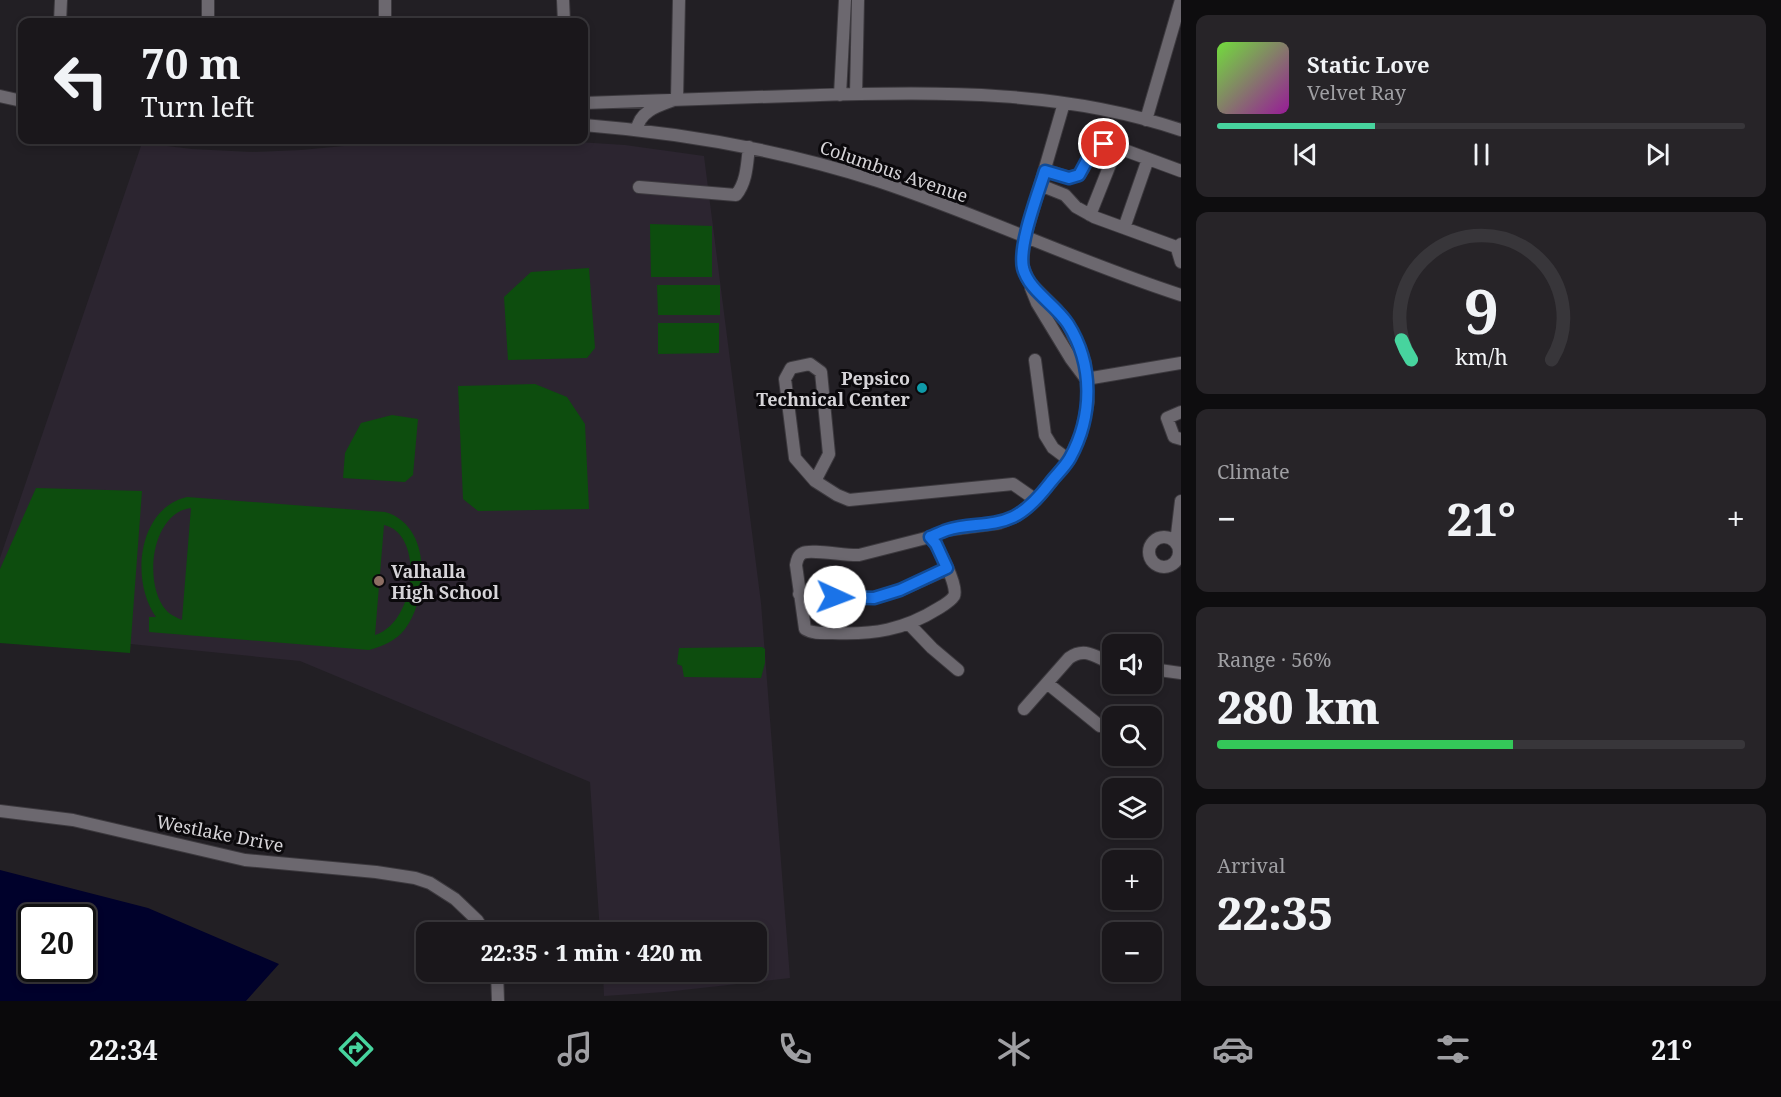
<!DOCTYPE html>
<html lang="en">
<head>
<meta charset="utf-8">
<style>
  body { margin:0; font-family:"Noto Serif",serif; background:#272428; color:#f1f3f6; height:100vh; display:flex; flex-direction:column; font-size:22px; white-space:nowrap }
  * { box-sizing:border-box; margin:0 }
  p { font-size:20px; color:#9f9fa3 }
  .icon { flex:none; width:33px; height:33px; fill:none; stroke:currentColor; stroke-width:2; stroke-linecap:round; stroke-linejoin:round }
  .map { position:relative; flex:1; overflow:hidden }
  .panel { display:flex; flex-direction:column; gap:15px; padding:15px; background:#0e0d0f; width:600px }
  .panel>* { flex:none }
  .top-card { position:absolute; left:18px; top:18px; width:570px; height:126px; border-radius:12px; box-shadow:0 3px 9px #0003,0 0 0 2px #38363a; background:#1a171b; color:#f1f3f6; overflow:hidden }
  .buttons { position:absolute; left:1102px; top:634px; display:grid; gap:12px }
  .buttons a { display:grid; place-items:center; width:60px; height:60px; border-radius:12px; background:#1a171b; box-shadow:0 3px 9px #0003,0 0 0 2px #38363a; font-size:30px }
  .speed { position:absolute; left:18px; top:904px; display:flex; gap:12px; font-size:30px; font-weight:700; text-align:center }
  .speed>* { display:grid; place-content:center; width:78px; height:78px; border-radius:50%; background:#1a171b; box-shadow:0 3px 9px #0003,0 0 0 2px #38363a; line-height:1 }
  .speed .limit { border:3px solid #111; border-radius:9px; background:#fff; color:#111 }
  .pin { position:absolute; display:grid; place-items:center; width:51px; height:51px; color:#fff; margin:-26px; border:3px solid #fff; border-radius:50%; box-shadow:0 2px 6px #0007 }
  .me { position:absolute; width:66px; margin:-33px; rotate:92deg; stroke-linejoin:round; filter:drop-shadow(0 0 4px #0008) }
  .turn { display:flex; align-items:center; gap:21px; height:126px; padding:0 24px; font-size:27px }
  .turn .icon { width:78px; height:78px; stroke-width:2.5 }
  .turn b { display:block; font-size:42px; line-height:51px }
  .big { font-size:45px; font-weight:800; line-height:1.1 }
  .panel .widget { flex:1; display:flex; flex-direction:column; justify-content:center; gap:9px; min-width:0; padding:0 21px; border-radius:12px; background:#272428 }
  .panel .dial { align-items:center; gap:0 }
  .dial svg { height:156px; overflow:visible; fill:none; stroke:#38363a; stroke-width:7; stroke-linecap:round; text-anchor:middle }
  .dial text { fill:#f1f3f6; stroke:none }
  .song { display:flex; align-items:center; gap:18px }
  .cover { width:72px; height:72px; border-radius:9px; background:linear-gradient(135deg,hsl(100 70% 55%),hsl(300 70% 35%)) }
  .played { height:6px; border-radius:3px; background:linear-gradient(90deg,#47d49e 30%,#38363a 30%) }
  .keys { display:flex; justify-content:space-around; direction:ltr }
  .heat { display:flex; justify-content:space-between; align-items:center; font-size:33px; direction:ltr }
  .charge { height:9px; border-radius:4px; background:linear-gradient(90deg,#34c759 56%,#38363a 0) }
  .trip { position:absolute; left:416px; top:922px; width:351px; height:60px; border-radius:12px; background:#1a171b; box-shadow:0 3px 9px #0003,0 0 0 2px #38363a; font-weight:800; line-height:60px; text-align:center }
  .menu { display:flex; height:96px; justify-content:space-around; align-items:center; background:#0a090b; color:#9f9fa3 }
  .menu .icon { width:42px; height:42px }
  .menu .current { color:#47d49e }
  .menu b { font-size:27px; color:#f1f3f6 }
  main { display:flex; flex:1; min-height:0 }
  .map>svg:first-child { display:block }
  .built { fill:#2c2530 }
  .green { fill:#0d4d0e; fill-rule:evenodd }
  .water { fill:#00012b; fill-rule:evenodd }
  .lines { fill:none; stroke-linecap:round; stroke-linejoin:round }
  .minor-casing { stroke:#3c393e; stroke-width:14 }
  .minor { stroke:#6c686f; stroke-width:12 }
  .route-casing { stroke:#114b97; stroke-width:15 }
  .route { stroke:#1a73e8; stroke-width:10 }
  .culture-dot { fill:#0f9aa8; stroke:#0b090c; stroke-width:2 }
  .education-dot { fill:#8d6e63; stroke:#0b090c; stroke-width:2 }
  .labels { text-anchor:middle; dominant-baseline:central; stroke-width:6; stroke-linejoin:round; paint-order:stroke }
  .street-label { font-size:18px; fill:#d6d4d8; stroke:#0b090c }
  .poi-label { font-size:18px; font-weight:bold; fill:#d6d4d8; stroke:#0b090c; text-anchor:end }
</style>
</head>
<body>
<main>
<div class="map">
<svg width="1181" height="1001" viewBox="0 0 1181 1001">
  <rect width="100%" height="100%" fill="#221f24"/>
  <path class="built" d="M546 140 625 145 704 156 761 603 790 978 665 992 604 996 603 972H756V933H600L590 782 300 661 0 631V558L142 143 192 149 252 152 301 150 397 141 398 146 467 141Z"/>
  <path class="green" d="M650 224 712 226V277H651Z
    M589 268 595 348 587 358 508 360 504 297 531 272Z
    M657 285H720V315H658Z
    M658 323H719V353L658 354Z
    M535 384 567 397 585 424 589 509 478 511 463 499 458 386Z
    M392 415 418 419 413 475 405 482 343 478 345 453 361 423Z
    M36 488 142 491 130 653 0 643V569Z
    M187 497 385 512C432 525 429 597 405 629 396 641 383 646 369 650L149 632V617H156C130 581 138 508 187 497ZM191 508 182 619V620C176 617 170 615 166 610 143 584 151 513 191 508ZM384 525C425 534 416 623 375 635Z
    M762 647 765 649V663L761 678 684 677 682 666 677 664 679 648Z"/>
  <path class="water" d="M0 870 148 908 279 964 246 1001H0ZM32 918H82V969H32Z"/>
  <g class="lines">
    <g class="minor-casing">
      <path id="minor" d="M385 0V22
        M563 0 564 22
        M60 22 61 0
        M208 22V0
        M856 94 858 0
        M840 95 845 0
        M0 96 22 101
        M584 103C662 100 741 97 820 95 943 92 1063 90 1181 130
        M1146 120 1181 0
        M584 125C684 133 782 150 878 181 981 215 1078 262 1181 295
        M637 130C639 110 661 105 677 99L679 0
        M1045 170 1069 178 1079 175C1090 163 1088 145 1108 144L1181 171
        M1040 185 1065 195 1076 207 1094 217 1179 248
        M639 187 736 195C747 182 747 163 749 147
        M1090 215 1117 147
        M1124 228 1148 159
        M1181 244 1178 252 1181 262
        M1031 288 1037 303 1071 359 1086 379 1181 363
        M1035 360 1045 435 1053 448 1069 460
        M1181 412 1167 418 1174 437 1181 439
        M815 481 829 454 821 372 810 364 791 368 785 379 795 458 815 481 837 495 849 500 1013 484 1036 500
        M1149 552a15 15 0 1 1 30 0a15 15 0 1 1-30 0Z
        M930 537 947 530 999 523 1016 516 1036 500 1069 460 1081 434 1088 402 1085 362 1068 324 1057 310 1029 282 1022 264 1025 237 1064 103
        M930 537C937 545 959 586 954 596 951 601 944 605 939 608 904 630 873 635 832 633 823 633 813 634 805 629L796 565C797 560 798 555 803 553 811 549 847 556 859 555Z
        M1176 543 1181 501
        M799 594 874 598 900 590 947 569
        M909 624 932 648 958 670
        M1152 669 1181 673
        M1047 683 1100 726
        M1024 709 1069 658C1086 646 1096 658 1113 664
        M0 811 73 820 245 860 376 872 415 878 430 883 455 899 477 920 485 933
        M497 972 498 1001"/>
    </g>
    <use href="#minor" class="minor"/>
  </g>
  <g class="lines">
    <g class="route-casing">
      <path id="route" d="M835 597 874 598 900 590 947 568 936 544 930 537C935 535 941 532 947 530 969 523 992 527 1013 517 1028 510 1040 496 1050 483 1056 475 1065 467 1070 458 1093 416 1094 365 1068 324 1055 304 1029 291 1023 268 1018 245 1038 194 1045 171L1069 178 1079 175 1093 149 1104 144"/>
    </g>
    <use href="#route" class="route"/>
  </g>
  <circle class="culture-dot" cx="922" cy="388" r="6"/>
  <circle class="education-dot" cx="379" cy="581" r="6"/>
  <g class="labels">
    <g class="street-label">
      <text transform="translate(894 171) rotate(19)">Columbus Avenue</text>
      <text transform="translate(220 833) rotate(11)">Westlake Drive</text>
    </g>
    <g class="poi-label">
      <text x="910" y="378">Pepsico<tspan x="910" dy="21">Technical Center</tspan></text>
      <text x="391" y="571" text-anchor="start">Valhalla<tspan x="391" dy="21">High School</tspan></text>
    </g>
  </g>
</svg>
<div class="buttons">
<a><svg class="icon" aria-label="sound" viewBox="0 0 24 24"><path d="M4 9h4l5-4v14l-5-4H4zM17 9q2 3 0 6"/></svg></a>
<a><svg class="icon" aria-label="search" viewBox="0 0 24 24"><circle cx="10" cy="10" r="6"/><path d="M15 15l6 6"/></svg></a>
<a><svg class="icon" aria-label="layers" viewBox="0 0 24 24"><path d="M12 4l9 5-9 5-9-5zM3 14l9 5 9-5"/></svg></a>
<a>+</a>
<a>−</a>
</div>
<div class="speed"><div class="limit">20</div></div>
<div class="pin" style="left:1104px;top:144px;background:#d93025"><svg class="icon" aria-label="arrive" viewBox="0 0 24 24"><path d="M6 21V4h12l-3 4 3 4H6"/></svg></div>
<svg class="me" style="left:835px;top:597px" viewBox="-20 -20 40 40"><circle r="19" fill="#fff"/><path d="M0-13L10 11 0 6-10 11z" fill="#1a73e8"/></svg>
<div class="trip">22:35 · 1 min · 420 m</div>
<div class="top-card">
<div class="turn"><svg class="icon" aria-label="left" viewBox="0 0 24 24"><path d="M17 20v-9H6M10 6l-5 5 5 5"/></svg><div><b>70 m</b>Turn left</div></div>
</div>
</div>
<section class="panel">
<div class="widget">
<div class="song"><i class="cover"></i><div><b>Static Love</b><p>Velvet Ray</p></div></div>
<div class="played"></div>
<div class="keys"><svg class="icon" aria-label="previous" viewBox="0 0 24 24"><path d="M18 5L8 12l10 7zM5 5v14"/></svg><svg class="icon" aria-label="pause" viewBox="0 0 24 24"><path d="M8 5v14M16 5v14"/></svg><svg class="icon" aria-label="next" viewBox="0 0 24 24"><path d="M6 5l10 7-10 7zM19 5v14"/></svg></div>
</div>
<div class="widget dial"><svg viewBox="0 0 100 80">
<path d="M14 69A42 42 0 1 1 86 69"/>
<path d="M14 69A42 42 0 0 1 9 59" stroke="#47d49e"/>
<text x="50" y="56" font-size="32" font-weight="700">9</text>
<text x="50" y="72" font-size="11">km/h</text>
</svg></div>
<div class="widget"><p>Climate</p>
<div class="heat"><a>−</a><b class="big">21°</b><a>+</a></div>
</div>
<div class="widget"><p>Range · 56%</p><b class="big">280 km</b><div class="charge"></div></div>
<div class="widget"><p>Arrival</p><b class="big">22:35</b></div>
</section>
</main>
<nav class="menu">
<b>22:34</b>
<svg class="icon current" aria-label="directions" viewBox="0 0 24 24"><path d="M12 3l9 9-9 9-9-9zM9 14v-3h6M13 9l2 2-2 2"/></svg>
<svg class="icon" aria-label="music" viewBox="0 0 24 24"><path d="M9 18V5l10-2v13"/><circle cx="6" cy="18" r="3"/><circle cx="16" cy="16" r="3"/></svg>
<svg class="icon" aria-label="phone" viewBox="0 0 24 24"><path d="M5 4h4l2 5-3 2q2 4 5 5l2-3 5 2v4C11 20 4 13 5 4z"/></svg>
<svg class="icon" aria-label="climate" viewBox="0 0 24 24"><path d="M12 3v18M4 7l16 10M4 17L20 7"/></svg>
<svg class="icon" aria-label="car" viewBox="0 0 24 24"><path d="M5 17H2v-5l4-1 3-4h7l3 4 3 1v5h-3M9 17h6M6 11h13"/><circle cx="7" cy="17" r="2"/><circle cx="17" cy="17" r="2"/></svg>
<svg class="icon" aria-label="filters" viewBox="0 0 24 24"><path d="M4 7h16M4 17h16"/><circle cx="9" cy="7" r="2"/><circle cx="15" cy="17" r="2"/></svg>
<b>21°</b>
</nav>
</body>
</html>
